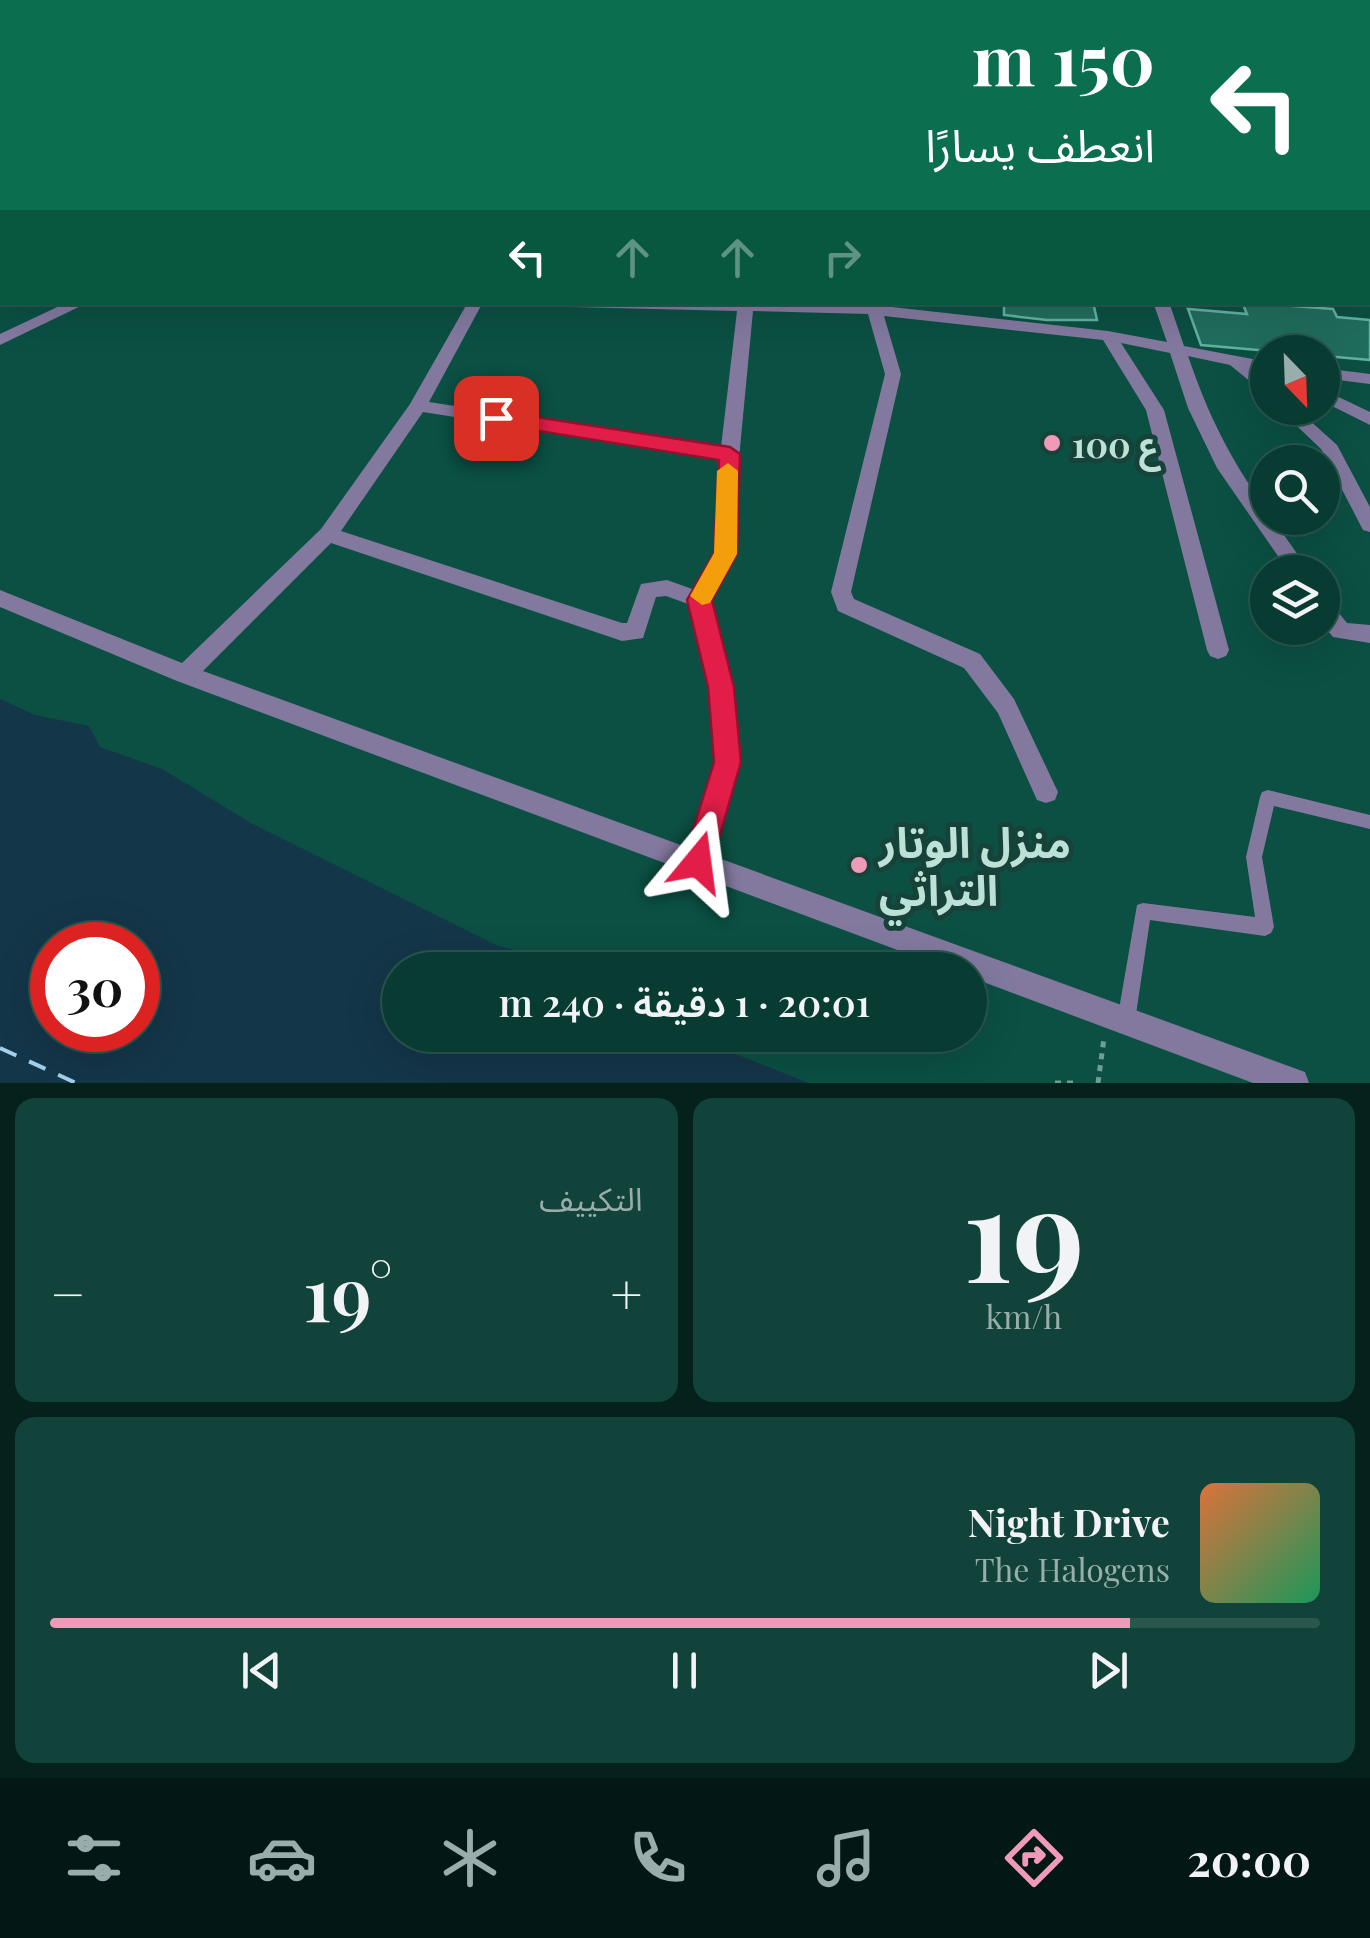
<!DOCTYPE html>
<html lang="ar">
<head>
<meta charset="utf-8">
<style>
  body { margin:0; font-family:"Playfair Display","Noto Sans Arabic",serif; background:#11433a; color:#f1f3f6; direction:rtl; height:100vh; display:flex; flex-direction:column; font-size:38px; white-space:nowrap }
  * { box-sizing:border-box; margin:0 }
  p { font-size:32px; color:#98adac }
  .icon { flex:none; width:55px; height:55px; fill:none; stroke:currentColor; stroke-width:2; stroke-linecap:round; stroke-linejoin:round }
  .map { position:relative; height:1083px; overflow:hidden; direction:ltr }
  .side { display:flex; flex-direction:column; gap:15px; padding:15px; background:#04211c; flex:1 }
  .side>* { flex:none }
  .top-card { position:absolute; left:0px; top:0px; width:1370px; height:305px; box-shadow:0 10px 40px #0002,0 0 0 2px #29564d; direction:rtl; background:#0b6e4f; color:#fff; overflow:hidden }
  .needle { width:65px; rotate:157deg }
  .buttons { position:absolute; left:1250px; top:335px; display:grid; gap:20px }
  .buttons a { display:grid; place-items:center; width:90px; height:90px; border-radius:50%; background:#083c32; box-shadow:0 10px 40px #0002,0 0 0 2px #29564d; font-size:50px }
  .speed { position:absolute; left:30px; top:922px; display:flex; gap:20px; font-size:50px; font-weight:700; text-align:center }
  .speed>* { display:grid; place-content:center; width:130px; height:130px; border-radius:50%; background:#083c32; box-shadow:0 10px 40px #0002,0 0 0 2px #29564d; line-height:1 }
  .speed .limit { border:15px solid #d22; background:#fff; color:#111 }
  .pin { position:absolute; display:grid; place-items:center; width:85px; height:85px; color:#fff; margin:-42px; border-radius:20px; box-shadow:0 5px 15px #0006 }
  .me { position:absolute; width:110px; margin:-55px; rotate:16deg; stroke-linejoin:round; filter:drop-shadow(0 0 8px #0008) }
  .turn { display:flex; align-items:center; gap:35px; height:210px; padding:0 50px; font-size:45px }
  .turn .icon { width:130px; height:130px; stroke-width:2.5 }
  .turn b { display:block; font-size:70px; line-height:85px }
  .lanes { display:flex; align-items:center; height:95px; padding:0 50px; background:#0003; justify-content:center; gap:50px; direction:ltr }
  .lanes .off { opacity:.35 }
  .big { font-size:75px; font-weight:600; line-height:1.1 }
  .side .tile { flex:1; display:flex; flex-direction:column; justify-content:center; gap:15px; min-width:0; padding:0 35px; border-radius:20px; background:#11433a }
  .side .dial { align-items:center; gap:0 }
  .dial b { font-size:130px; line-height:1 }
  .song { display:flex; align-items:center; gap:30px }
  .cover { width:120px; height:120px; border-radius:15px; background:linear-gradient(135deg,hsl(20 70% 55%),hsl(150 70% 35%)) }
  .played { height:10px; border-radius:5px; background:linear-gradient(90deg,#ef9ab8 85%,#29564d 85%) }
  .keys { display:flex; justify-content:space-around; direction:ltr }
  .heat { display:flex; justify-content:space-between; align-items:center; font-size:55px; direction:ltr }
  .side .tiles { flex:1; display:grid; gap:15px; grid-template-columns:1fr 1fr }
  .tile:last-child { grid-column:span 2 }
  .trip { position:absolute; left:382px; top:952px; width:605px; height:100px; border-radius:50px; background:#083c32; box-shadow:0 10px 40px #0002,0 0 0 2px #29564d; font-weight:600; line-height:100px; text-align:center; direction:rtl }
  .menu { display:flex; height:160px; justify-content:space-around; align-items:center; background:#031814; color:#98adac }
  .menu .icon { width:70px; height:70px }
  .menu .on { color:#ef9ab8 }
  .menu b { font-size:45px; color:#f1f3f6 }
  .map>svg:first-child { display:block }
  .water { fill:#143649; fill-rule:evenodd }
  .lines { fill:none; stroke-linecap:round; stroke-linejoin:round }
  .ferry { stroke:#a2d0ed; stroke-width:4; stroke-dasharray:18 14; stroke-linecap:butt }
  .building { fill:#206d5e; stroke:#62b2a0; stroke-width:2.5 }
  .path { stroke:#6ca094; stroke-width:5; stroke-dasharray:6 6; stroke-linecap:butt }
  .lane { fill:#83799f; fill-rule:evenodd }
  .street { fill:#83799f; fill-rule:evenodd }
  .secondary { fill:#a695d1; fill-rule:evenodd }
  .primary { fill:#c0aaf7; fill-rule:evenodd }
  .route { fill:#e11d48; stroke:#92132f; stroke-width:2.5 }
  .slow { fill:#f59e0b }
  .poi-dot { fill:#ef9ab8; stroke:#174239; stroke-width:4 }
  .labels { text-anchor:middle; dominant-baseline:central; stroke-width:10; stroke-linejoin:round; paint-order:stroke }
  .poi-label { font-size:35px; font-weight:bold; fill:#bce2d8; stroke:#174239; text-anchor:start }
  .near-poi-label { font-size:42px; font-weight:bold; fill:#bce2d8; stroke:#174239; text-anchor:start }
</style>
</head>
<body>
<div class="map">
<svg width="1370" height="1083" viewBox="0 0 1370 1083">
  <rect width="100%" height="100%" fill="#0b5043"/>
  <path class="water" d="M0 699 35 715 89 726 100 747 162 769 251 823 498 946 537 955 564 970H400V1035H687L809 1083H0ZM52 945H138V1030H52Z"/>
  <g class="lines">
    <path class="ferry" d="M0 1048 76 1083"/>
  </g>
  <path class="building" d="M1004 302H1093L1097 320H1047L1004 315Z
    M1242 302 1333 309 1337 317 1370 320V360L1201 345 1188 309 1247 314Z"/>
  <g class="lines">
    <path class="path" d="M1055 1083H1075
      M1098 1083 1104 1038"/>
    <path class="lane" d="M0 212 2 213V218H0Z
      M2 232V238L0 239V233Z
      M0 253H2V259H0Z
      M1268 790 1370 815V829L1274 806 1262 857 1274 927 1271 933 1265 936 1150 920 1135 1021 1132 1027 1126 1030 1120 1027 1117 1021 1137 905 1143 903 1255 917 1246 857 1260 797 1262 792Z"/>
    <path class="street" d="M1041 0H1089L1091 2H1045Z
      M1106 0H1116L1117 2H1108Z
      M1149 0H1159L1161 2H1151Z
      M1190 0H1200L1201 2H1192Z
      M1232 0H1242L1243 2H1234Z
      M1276 0H1286L1288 2H1278Z
      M1324 0H1334L1336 2H1326Z
      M1364 0H1370V4Z
      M1368 69H1370V76H1368Z
      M1368 95H1370V101H1368Z
      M1368 117H1370V125L1368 124Z
      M1368 143 1370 144V154L1368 153Z
      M0 193 2 194V202H0Z
      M68 302H89L0 345V334Z
      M468 302H483L429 402 721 447 737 311 572 307 565 302 874 305 1108 331 1167 342 1153 302H1169L1184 346 1268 362V372L1254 369 1268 381V396L1230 365 1188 356C1209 417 1230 459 1268 512V518H1272L1310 572H1289L1217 468 1188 408 1170 353 1121 343 1164 410 1229 650 1226 656 1218 659 1210 656 1207 650 1146 410 1103 340 884 316 901 374 851 592 854 599 980 654 1014 699 1058 792 1055 800 1046 803 1037 800 998 713 964 668 838 611 831 592 885 374 868 314 753 311 736 490 735 554 711 600 732 687 739 762 713 856 1294 1068 1305 1072 1309 1083H1253L970 977V970H951L177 681 0 607V590L182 663 321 529 410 404ZM423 412 720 459 715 554 695 590 667 580 641 584 627 623H622L341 531ZM331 543 622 641 643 638 656 597 666 596 691 605 710 687 715 762 689 848 203 671Z
      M1322 368 1370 374V384L1322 378Z
      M1322 389 1370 412V425L1322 401Z
      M1278 408H1296L1337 445 1370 507V532L1363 530 1321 449Z
      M1322 600 1330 602 1347 623 1370 625V643L1333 637 1322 624Z"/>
    <path class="secondary" d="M1368 43H1370V49H1368Z
      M0 103H2V109H0Z
      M0 123 2 124V130L0 131Z
      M1368 277H1370V286H1368Z
      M1368 291 1370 292V302L1368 301Z"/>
    <path class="primary" d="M961 0H974L975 2H963Z
      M2 44V52L0 53V45Z
      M0 111H2V119H0Z
      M1368 187 1370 188V198L1368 197Z"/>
  </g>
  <path class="route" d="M496 411 730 447 740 454 737 554 712 600 734 687 741 762 709 873 698 877 688 873 683 862 714 762 708 687 687 600 714 553 719 460 489 423 486 418Z"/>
  <path class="slow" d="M728 463 738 471 737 554 710 603 702 605 690 596 714 553 717 471Z"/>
  <g class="poi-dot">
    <circle cx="1052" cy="443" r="10"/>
    <circle cx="859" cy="865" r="10"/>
  </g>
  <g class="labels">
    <g class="poi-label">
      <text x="1072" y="443">100 ع</text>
    </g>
    <g class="near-poi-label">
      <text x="879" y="841">منزل الوتار<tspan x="879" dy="48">التراثي</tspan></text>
    </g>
  </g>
</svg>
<div class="buttons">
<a><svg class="needle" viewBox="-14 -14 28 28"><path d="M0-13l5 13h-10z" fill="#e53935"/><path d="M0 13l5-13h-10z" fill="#98adac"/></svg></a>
<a><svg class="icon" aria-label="search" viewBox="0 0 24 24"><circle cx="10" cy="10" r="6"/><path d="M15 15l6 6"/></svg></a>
<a><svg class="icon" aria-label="layers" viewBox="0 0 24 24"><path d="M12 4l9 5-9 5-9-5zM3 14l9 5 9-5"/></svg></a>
</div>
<div class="speed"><div class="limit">30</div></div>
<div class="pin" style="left:496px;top:418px;background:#d93025"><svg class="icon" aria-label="arrive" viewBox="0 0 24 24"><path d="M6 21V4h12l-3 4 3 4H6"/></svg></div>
<svg class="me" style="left:698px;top:862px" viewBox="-20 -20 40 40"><path d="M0-17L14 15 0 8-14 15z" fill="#e11d48" stroke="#fff" stroke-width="4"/></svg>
<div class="trip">20:01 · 1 دقيقة · 240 m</div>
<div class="top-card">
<div class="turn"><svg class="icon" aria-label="left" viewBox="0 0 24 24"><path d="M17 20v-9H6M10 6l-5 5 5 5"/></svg><div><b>150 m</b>انعطف يسارًا</div></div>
<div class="lanes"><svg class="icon" aria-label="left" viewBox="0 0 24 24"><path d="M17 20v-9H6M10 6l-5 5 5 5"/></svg><svg class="icon off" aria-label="ahead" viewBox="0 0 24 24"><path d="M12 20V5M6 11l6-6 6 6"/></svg><svg class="icon off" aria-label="ahead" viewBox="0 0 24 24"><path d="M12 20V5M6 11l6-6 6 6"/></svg><svg class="icon off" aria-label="right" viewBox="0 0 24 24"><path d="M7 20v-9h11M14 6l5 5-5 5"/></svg></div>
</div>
</div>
<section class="side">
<div class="tiles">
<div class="tile dial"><b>19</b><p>km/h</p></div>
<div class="tile"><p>التكييف</p>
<div class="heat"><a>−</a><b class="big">19°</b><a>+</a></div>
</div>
<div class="tile">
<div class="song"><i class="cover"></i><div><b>Night Drive</b><p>The Halogens</p></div></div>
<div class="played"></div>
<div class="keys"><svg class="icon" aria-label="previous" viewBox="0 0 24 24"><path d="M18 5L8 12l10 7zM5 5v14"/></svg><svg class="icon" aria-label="pause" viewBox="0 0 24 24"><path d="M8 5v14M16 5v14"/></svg><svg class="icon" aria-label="next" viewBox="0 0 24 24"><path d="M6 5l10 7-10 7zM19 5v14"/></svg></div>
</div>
</div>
</section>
<nav class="menu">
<b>20:00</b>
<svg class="icon on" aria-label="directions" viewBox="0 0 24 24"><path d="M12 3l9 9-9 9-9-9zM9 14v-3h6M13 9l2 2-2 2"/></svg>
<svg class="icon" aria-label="music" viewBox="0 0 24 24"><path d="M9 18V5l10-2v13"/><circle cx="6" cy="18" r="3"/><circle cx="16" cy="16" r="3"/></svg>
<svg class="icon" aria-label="phone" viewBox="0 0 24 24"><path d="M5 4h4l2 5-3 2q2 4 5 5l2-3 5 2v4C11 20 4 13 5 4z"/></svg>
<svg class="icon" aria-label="climate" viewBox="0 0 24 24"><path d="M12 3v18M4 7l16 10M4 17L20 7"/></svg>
<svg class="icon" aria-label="car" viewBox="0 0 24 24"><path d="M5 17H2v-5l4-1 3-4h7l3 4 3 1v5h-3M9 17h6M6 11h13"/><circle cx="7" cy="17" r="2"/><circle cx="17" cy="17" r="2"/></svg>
<svg class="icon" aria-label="filters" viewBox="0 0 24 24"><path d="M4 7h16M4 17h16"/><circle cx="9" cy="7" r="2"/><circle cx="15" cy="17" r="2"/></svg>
</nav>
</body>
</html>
